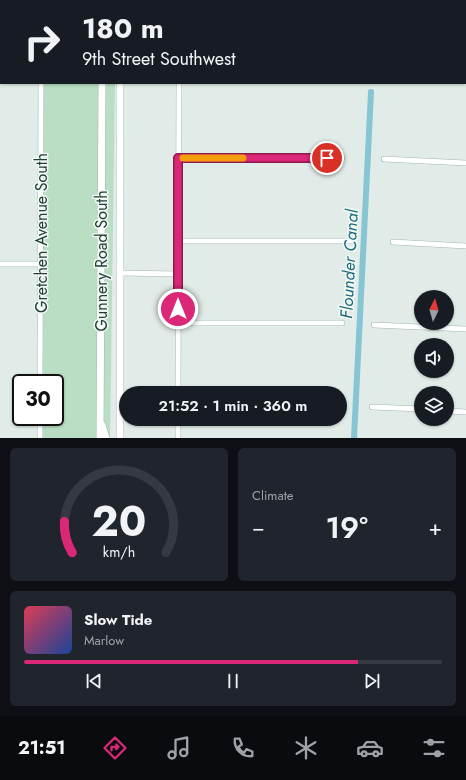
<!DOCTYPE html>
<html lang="en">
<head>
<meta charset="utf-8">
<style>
  body { margin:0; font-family:Jost,sans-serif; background:#20242c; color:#f1f3f6; height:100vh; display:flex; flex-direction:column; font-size:15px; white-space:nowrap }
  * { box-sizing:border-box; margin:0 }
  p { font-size:13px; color:#9ea1a6 }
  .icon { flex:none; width:22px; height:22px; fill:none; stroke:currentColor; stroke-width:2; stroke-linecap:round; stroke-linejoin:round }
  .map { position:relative; height:438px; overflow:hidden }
  .sheet { display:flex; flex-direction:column; gap:10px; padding:10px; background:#0d0f14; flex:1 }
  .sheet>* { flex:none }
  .guide { position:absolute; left:0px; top:0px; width:466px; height:84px; box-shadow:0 1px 3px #0004; background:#171b24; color:#f1f3f6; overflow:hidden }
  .needle { width:26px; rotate:5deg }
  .fabs { position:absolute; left:414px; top:290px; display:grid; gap:8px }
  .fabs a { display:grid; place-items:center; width:40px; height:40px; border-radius:50%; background:#171b24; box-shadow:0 1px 3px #0004; font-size:20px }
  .speed { position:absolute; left:12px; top:374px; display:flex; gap:8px; font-size:20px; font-weight:700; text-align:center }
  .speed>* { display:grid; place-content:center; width:52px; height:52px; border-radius:50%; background:#171b24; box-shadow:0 1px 3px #0004; line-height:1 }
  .speed .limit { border:2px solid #111; border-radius:6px; background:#fff; color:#111 }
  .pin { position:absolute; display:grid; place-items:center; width:34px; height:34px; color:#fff; margin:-17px; border:2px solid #fff; border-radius:50%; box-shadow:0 1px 4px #0007 }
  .me { position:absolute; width:44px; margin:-22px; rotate:0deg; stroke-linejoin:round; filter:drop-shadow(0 0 3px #0008) }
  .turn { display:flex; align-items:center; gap:14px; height:84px; padding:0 16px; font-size:18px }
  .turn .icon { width:52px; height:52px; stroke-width:2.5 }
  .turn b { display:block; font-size:28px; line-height:34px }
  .big { font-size:30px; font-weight:600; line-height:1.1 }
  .sheet .tile { flex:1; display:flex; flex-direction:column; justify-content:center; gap:6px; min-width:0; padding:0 14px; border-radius:6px; background:#20242c }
  .sheet .dial { align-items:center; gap:0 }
  .dial svg { height:104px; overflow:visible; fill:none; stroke:#363941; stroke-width:7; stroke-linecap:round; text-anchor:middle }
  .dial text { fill:#f1f3f6; stroke:none }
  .song { display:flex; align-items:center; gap:12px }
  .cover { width:48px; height:48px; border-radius:6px; background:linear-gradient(135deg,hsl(350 70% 55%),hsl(220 70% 35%)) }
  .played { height:4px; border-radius:2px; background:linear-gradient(90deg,#db2777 80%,#363941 80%) }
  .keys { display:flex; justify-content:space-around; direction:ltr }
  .heat { display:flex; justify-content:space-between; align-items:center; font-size:22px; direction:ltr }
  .sheet .tiles { flex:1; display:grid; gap:10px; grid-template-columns:1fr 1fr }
  .tile:last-child { grid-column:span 2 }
  .trip { position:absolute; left:119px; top:386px; width:228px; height:40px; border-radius:20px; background:#171b24; box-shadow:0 1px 3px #0004; font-weight:600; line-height:40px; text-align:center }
  .menu { display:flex; height:64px; justify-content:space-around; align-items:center; background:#090b0e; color:#9ea1a6 }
  .menu .icon { width:28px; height:28px }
  .menu .current { color:#db2777 }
  .menu b { font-size:18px; color:#f1f3f6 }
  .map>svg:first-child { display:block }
  .green { fill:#b9dec4 }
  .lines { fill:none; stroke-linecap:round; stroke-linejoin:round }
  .canal { stroke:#88c5d3; stroke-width:6 }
  .minor-casing { stroke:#a4b4af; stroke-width:6 }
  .secondary-casing { stroke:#9fb8b0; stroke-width:8 }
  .minor { stroke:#fff; stroke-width:5 }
  .secondary { stroke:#fff; stroke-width:7 }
  .route-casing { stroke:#8e194d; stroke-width:10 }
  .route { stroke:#db2777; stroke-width:7 }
  .slow { stroke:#f59e0b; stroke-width:7 }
  .labels { text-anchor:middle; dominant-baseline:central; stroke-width:3; stroke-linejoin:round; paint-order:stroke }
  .street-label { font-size:16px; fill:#213e37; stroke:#f2f9f5 }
  .water-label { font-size:17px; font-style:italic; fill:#19687b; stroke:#f2f9f5 }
</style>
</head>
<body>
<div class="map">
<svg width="466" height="438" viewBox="0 0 466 438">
  <rect width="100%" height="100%" fill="#e1ece8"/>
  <path class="green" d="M44 83H99L97 438H43V417H55V383H43Z
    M105 83H115L110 438 103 422Z"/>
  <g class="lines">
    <path class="canal" d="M375 1V0
      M354 438 371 92"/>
    <g class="minor-casing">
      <path id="minor" d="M41 1V0
        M179 1V0
        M465 81H466
        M178 158H342
        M384 159 466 163
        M178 241H352
        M393 242 466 246
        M0 264H40
        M120 273 178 274
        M178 323H342
        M374 325 466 329
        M40 383 41 83
        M178 393 179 83
        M372 407 421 409
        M447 411 466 412
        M40 438V417
        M178 438V419"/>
    </g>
    <g class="secondary-casing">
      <path id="secondary" d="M103 1V0
        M121 1V0
        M102 425 106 438
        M100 438 102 83
        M120 438V83"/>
    </g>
    <use href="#minor" class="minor"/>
    <use href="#secondary" class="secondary"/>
  </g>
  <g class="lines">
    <g class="route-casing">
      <path id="route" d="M178 309V158H327"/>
    </g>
    <use href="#route" class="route"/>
    <path class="slow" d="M183 158H243"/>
  </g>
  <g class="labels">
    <g class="street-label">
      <text transform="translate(41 233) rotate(-90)">Gretchen Avenue South</text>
      <text transform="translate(101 261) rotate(-90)">Gunnery Road South</text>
    </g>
    <g class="water-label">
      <text transform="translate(349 264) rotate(-87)">Flounder Canal</text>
    </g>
  </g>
</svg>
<div class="fabs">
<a><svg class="needle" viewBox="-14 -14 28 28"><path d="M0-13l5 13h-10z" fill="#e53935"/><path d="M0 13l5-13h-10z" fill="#9ea1a6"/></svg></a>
<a><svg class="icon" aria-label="sound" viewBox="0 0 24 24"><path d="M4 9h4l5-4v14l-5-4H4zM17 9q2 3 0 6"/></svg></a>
<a><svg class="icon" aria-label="layers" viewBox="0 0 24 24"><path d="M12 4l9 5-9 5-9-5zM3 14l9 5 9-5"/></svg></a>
</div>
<div class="speed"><div class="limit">30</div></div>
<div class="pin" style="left:327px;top:158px;background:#d93025"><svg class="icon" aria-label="arrive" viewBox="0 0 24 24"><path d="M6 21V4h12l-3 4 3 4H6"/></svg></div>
<svg class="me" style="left:178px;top:309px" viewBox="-20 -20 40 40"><circle r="17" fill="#db2777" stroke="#fff" stroke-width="3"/><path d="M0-11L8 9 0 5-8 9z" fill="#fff"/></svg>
<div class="trip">21:52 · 1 min · 360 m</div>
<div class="guide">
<div class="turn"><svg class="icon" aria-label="right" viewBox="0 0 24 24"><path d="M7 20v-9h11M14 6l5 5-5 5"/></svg><div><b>180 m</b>9th Street Southwest</div></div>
</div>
</div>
<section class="sheet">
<div class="tiles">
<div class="tile dial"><svg viewBox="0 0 100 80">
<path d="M14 69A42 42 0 1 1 86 69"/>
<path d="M14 69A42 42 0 0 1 8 45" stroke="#db2777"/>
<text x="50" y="56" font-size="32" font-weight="700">20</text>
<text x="50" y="72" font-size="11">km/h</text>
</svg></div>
<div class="tile"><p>Climate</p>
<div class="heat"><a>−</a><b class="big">19°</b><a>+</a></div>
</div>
<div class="tile">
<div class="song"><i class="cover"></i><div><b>Slow Tide</b><p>Marlow</p></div></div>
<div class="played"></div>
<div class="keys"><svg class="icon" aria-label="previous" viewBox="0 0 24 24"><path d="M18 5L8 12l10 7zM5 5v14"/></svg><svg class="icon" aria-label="pause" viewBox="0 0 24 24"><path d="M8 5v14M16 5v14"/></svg><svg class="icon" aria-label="next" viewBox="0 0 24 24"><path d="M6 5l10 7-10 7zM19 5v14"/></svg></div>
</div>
</div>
</section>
<nav class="menu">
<b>21:51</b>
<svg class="icon current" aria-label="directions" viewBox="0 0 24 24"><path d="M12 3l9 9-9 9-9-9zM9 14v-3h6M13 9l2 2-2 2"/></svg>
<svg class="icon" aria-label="music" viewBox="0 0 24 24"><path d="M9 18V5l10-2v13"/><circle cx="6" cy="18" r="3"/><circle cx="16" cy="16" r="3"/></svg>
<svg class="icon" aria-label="phone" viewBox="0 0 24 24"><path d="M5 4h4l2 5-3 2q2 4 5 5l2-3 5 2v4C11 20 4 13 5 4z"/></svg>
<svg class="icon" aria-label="climate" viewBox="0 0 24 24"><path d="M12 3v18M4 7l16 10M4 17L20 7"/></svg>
<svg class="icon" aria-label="car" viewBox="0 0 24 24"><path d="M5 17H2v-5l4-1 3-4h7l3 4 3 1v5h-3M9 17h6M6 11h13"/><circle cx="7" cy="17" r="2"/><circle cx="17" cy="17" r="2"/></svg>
<svg class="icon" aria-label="filters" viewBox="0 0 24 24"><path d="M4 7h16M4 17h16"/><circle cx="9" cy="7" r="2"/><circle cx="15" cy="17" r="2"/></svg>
</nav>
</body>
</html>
